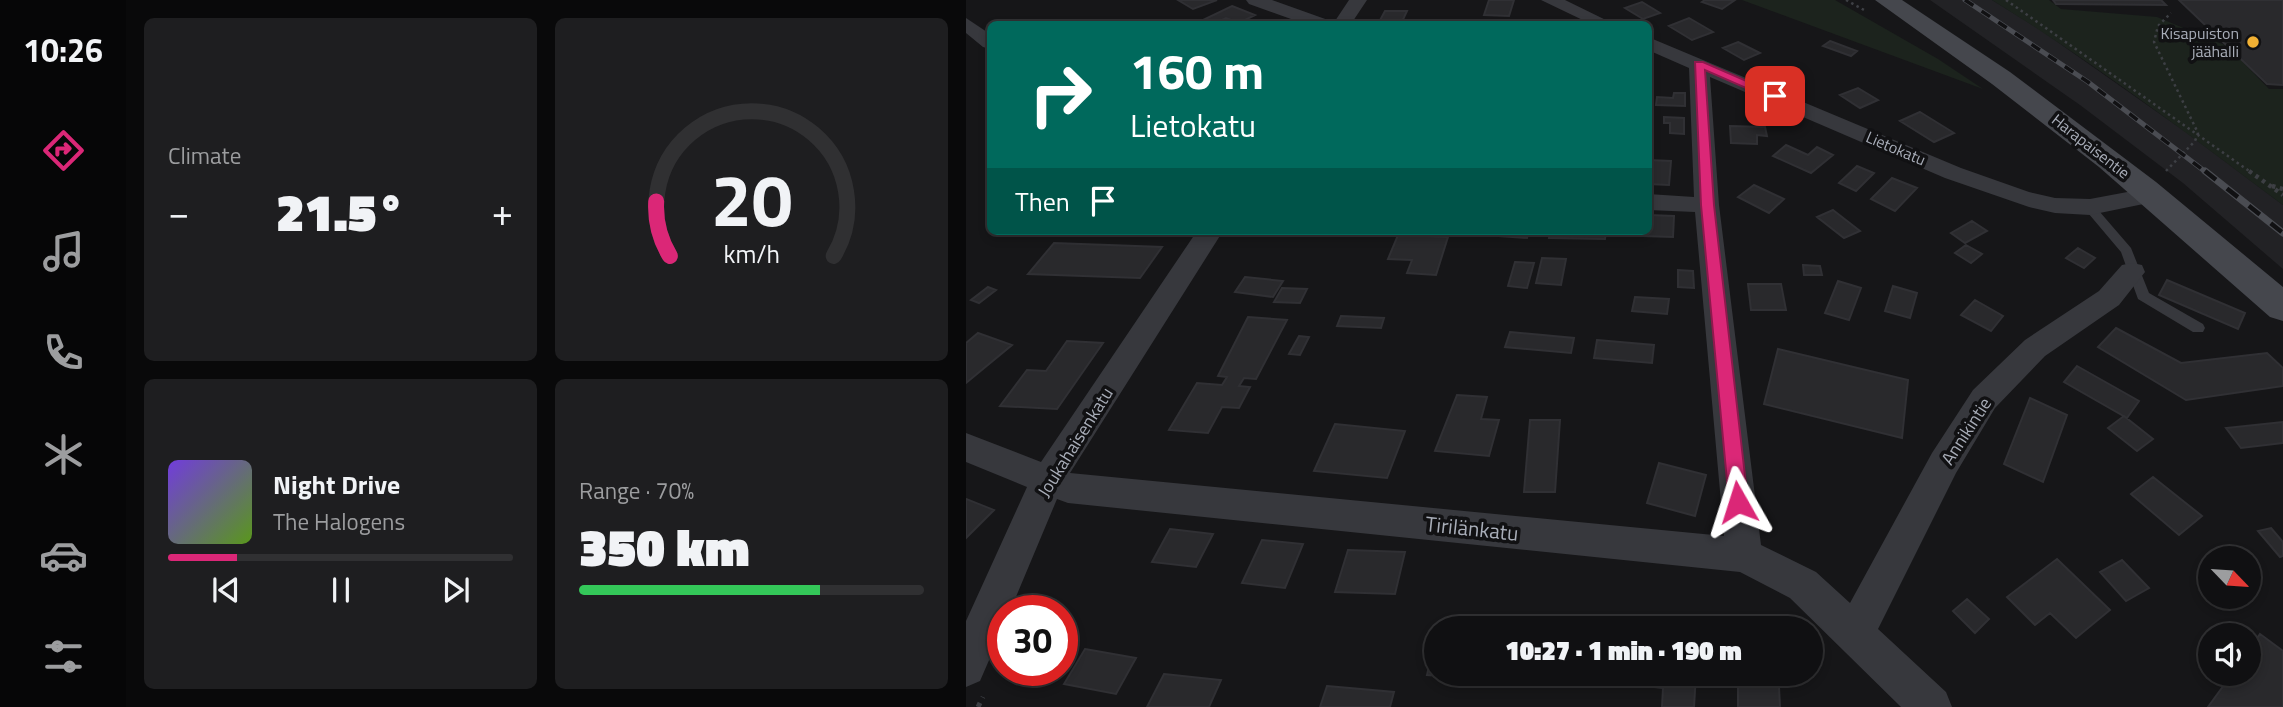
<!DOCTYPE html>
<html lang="en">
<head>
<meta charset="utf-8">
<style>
  body { margin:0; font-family:"Titillium Web",sans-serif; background:#1e1e20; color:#f1f3f6; height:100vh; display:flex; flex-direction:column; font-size:26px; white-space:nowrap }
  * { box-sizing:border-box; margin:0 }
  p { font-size:23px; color:#9c9d9f }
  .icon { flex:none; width:38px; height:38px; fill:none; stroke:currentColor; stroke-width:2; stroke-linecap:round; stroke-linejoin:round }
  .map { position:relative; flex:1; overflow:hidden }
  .side { display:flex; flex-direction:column; gap:18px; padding:18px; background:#09090a; width:840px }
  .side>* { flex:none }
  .hud { position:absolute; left:21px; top:21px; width:665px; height:214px; border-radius:10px; box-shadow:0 4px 10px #0003,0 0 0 2px #303032; background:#00695c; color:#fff; overflow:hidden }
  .needle { width:46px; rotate:115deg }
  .tools { position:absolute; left:1232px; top:546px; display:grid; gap:14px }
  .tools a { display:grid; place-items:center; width:63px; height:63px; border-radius:50%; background:#101012; box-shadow:0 4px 10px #0003,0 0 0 2px #303032; font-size:35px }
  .speed { position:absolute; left:21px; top:595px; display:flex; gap:14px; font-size:35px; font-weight:700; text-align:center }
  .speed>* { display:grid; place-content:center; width:91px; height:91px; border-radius:50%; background:#101012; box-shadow:0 4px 10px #0003,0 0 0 2px #303032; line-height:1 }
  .speed .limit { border:10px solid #d22; background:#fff; color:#111 }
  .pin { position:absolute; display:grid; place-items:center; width:60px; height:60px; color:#fff; margin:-30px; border-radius:14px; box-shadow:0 4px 10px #0006 }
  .me { position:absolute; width:77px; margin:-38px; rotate:354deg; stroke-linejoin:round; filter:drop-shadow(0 0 5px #0008) }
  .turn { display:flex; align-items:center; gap:24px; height:147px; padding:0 28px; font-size:32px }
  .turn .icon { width:91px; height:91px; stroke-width:2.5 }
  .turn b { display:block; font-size:49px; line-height:60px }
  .then { display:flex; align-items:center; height:66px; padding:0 28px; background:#0003; gap:14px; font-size:26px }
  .big { font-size:52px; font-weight:800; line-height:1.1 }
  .side .tile { flex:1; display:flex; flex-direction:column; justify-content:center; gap:10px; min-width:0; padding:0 24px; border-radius:10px; background:#1e1e20 }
  .side .dial { align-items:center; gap:0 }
  .dial svg { height:182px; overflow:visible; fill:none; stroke:#303032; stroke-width:7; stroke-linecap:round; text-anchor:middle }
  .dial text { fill:#f1f3f6; stroke:none }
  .song { display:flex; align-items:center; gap:21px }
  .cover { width:84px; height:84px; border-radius:10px; background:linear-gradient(135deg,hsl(260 70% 55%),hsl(90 70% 35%)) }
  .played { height:7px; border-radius:4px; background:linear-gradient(90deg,#db2777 20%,#303032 20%) }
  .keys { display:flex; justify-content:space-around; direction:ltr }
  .heat { display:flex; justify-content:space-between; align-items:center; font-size:38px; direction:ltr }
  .charge { height:10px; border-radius:5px; background:linear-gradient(90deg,#34c759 70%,#303032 0) }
  .side .tiles { flex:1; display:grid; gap:18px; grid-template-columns:repeat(2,1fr) }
  .trip { position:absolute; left:458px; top:616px; width:399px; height:70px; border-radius:35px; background:#101012; box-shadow:0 4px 10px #0003,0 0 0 2px #303032; font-weight:800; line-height:70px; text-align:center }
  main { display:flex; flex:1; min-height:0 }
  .menu { display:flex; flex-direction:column; width:126px; justify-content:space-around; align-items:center; background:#060607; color:#9c9d9f }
  .menu .icon { width:49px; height:49px }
  .menu .active { color:#db2777 }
  .menu b { font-size:32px; color:#f1f3f6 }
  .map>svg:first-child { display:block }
  .built { fill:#222225 }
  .green { fill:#1c231d }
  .building { fill:#29292c; stroke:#303034; stroke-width:2 }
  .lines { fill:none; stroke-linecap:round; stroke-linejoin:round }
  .path-far2 { stroke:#3d3f44; stroke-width:2.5; stroke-dasharray:2.5 3.5; stroke-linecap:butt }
  .path-far1 { stroke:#3d3f44; stroke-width:4.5; stroke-dasharray:3.5 4.5; stroke-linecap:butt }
  .path { stroke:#3d3f44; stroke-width:5; stroke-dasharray:4.5 6; stroke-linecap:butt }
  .service { fill:#37383d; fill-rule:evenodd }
  .minor { fill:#37383d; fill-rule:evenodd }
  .secondary { fill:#45474d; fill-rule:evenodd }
  .rail-far1-casing { stroke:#4a4c52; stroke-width:5 }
  .rail-casing { stroke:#4a4c52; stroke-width:7 }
  .rail-far1 { stroke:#111113; stroke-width:3.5; stroke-dasharray:10; stroke-linecap:butt }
  .rail { stroke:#111113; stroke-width:4.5; stroke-dasharray:14; stroke-linecap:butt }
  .route { fill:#db2777; stroke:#8e194d; stroke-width:2 }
  .poi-dot { fill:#f2b134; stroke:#111113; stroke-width:2.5 }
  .labels { text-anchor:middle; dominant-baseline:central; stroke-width:7; stroke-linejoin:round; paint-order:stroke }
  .far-poi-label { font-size:16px; fill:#a8adb8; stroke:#111113; text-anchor:end }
  .far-street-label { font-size:16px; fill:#a8adb8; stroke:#111113 }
  .street-label { font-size:18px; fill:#a8adb8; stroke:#111113 }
  .near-street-label { font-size:21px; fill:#a8adb8; stroke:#111113 }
</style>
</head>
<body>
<main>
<nav class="menu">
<b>10:26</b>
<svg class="icon active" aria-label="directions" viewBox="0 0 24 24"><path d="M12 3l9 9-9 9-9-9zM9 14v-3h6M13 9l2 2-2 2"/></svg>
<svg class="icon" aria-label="music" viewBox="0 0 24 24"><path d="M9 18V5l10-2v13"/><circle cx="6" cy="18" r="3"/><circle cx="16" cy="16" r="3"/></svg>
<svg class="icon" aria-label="phone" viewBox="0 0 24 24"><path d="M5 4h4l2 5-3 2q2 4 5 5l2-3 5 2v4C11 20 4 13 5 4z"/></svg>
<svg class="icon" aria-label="climate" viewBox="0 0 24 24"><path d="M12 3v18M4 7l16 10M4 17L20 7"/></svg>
<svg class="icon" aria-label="car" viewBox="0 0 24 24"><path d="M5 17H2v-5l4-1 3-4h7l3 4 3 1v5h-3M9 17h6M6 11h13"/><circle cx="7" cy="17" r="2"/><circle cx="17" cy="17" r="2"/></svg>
<svg class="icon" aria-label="filters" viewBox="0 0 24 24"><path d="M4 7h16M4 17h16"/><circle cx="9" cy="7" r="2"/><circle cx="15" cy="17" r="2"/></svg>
</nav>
<section class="side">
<div class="tiles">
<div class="tile"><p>Climate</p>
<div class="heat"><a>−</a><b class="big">21.5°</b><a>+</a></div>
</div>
<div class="tile dial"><svg viewBox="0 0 100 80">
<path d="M14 69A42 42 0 1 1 86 69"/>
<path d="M14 69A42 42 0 0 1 8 45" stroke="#db2777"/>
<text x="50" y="56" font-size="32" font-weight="700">20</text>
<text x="50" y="72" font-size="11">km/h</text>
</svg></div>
<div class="tile">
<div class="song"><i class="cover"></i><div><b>Night Drive</b><p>The Halogens</p></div></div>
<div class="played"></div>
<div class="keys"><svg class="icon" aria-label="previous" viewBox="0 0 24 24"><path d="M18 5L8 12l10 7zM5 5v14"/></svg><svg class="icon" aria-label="pause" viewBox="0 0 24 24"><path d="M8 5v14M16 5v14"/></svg><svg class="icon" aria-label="next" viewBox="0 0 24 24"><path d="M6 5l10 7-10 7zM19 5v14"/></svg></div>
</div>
<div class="tile"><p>Range · 70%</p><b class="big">350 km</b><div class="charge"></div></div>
</div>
</section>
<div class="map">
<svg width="1317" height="707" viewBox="0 0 1317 707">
  <rect width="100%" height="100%" fill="#161618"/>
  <path class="built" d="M964 0H1026L1073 29 1221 133 1317 205V269L1217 183 1114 105Z"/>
  <path class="green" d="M776 0H869L972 59 1017 89Z
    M1026 0H1083L1095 9 1191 17 1261 46 1303 89H1317V205C1222 134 1127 62 1026 0Z"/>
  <path class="building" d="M212 0H251L227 9Z
    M523 0H548L543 16 518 15Z
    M739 0H769L756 9 736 2Z
    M1087 0H1195L1200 5 1090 4Z
    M1213 0H1317V85L1301 84Z
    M676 2 694 13 677 19 659 8Z
    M266 6 289 15 273 23 260 18 247 24 235 21Z
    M419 11H441L435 24H412Z
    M723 18 747 32 726 40 703 26Z
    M864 41 891 51 885 56 857 46Z
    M772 42 794 53 778 60 757 48Z
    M892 88 912 100 894 108 874 95Z
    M708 93H719V106L690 105 691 97 707 98Z
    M954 112 988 133 968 142 934 121Z
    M698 117 718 118V134L704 133V123H698Z
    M764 126 799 127 801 136 791 135V144L765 143Z
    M820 145 842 155 851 147 867 155 845 173 807 156Z
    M682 160 705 161 703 185 682 184Z
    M891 166 908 173 890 191 873 183Z
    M926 178 951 188 929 211 905 199Z
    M788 185 818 199 803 213 772 197Z
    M867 210 894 231 878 238 851 217Z
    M682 215 708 216 707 237 677 236V231H682Z
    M1006 221 1021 231 999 243 985 233Z
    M507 231H563L561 238 506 234Z
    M584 231H640L639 239 583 238Z
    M432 235 482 237 470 275 441 273 446 260 422 259Z
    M88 243 196 247 174 278 62 274Z
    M1000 245 1016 254 1005 263 989 253Z
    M1112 248 1129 258 1118 268 1100 258Z
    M576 258 600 259 595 285 570 283Z
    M549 262 568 263 561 288 542 286Z
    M837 265 854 266 856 275H838Z
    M712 270 727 271 728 288 712 287Z
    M279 277 317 281 307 297 269 292Z
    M1201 280 1279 313 1272 329 1193 295Z
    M872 281 895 288 883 320 859 313Z
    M782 284H815L820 310H785Z
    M927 286 951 293 944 318 919 311Z
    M22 287 30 290 13 303 5 300Z
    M316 288 341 289 334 303 308 302Z
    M669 297 703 299 701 314 666 311Z
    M1009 300 1037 316 1025 331 995 315Z
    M375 316 418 318 415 328 371 326Z
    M282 317 321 320 290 379 278 378 273 386 284 387 273 408 256 407 242 433 203 430 231 383 256 385 261 377 252 376Z
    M1150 328 1215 363 1301 353 1317 368V386L1220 400 1132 347Z
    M544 332 608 338 605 353 539 347Z
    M12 333 46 345 0 383V343Z
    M333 336 343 337 334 355 323 354Z
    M631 340 688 345 686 363 628 358Z
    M101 341 137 343 91 409 34 406 61 370 80 371Z
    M812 349 942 380 936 438 798 404Z
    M1111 366 1173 401 1161 418 1098 382Z
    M491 395 521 397 515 419 533 420 523 456 469 451Z
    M1064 398 1101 415 1077 482 1038 464Z
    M1158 416 1187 439 1171 451 1142 428Z
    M564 420H594L589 492H558Z
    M1317 422V443L1275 448 1260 428Z
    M369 424 439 431 421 478 348 471Z
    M693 463 740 475 729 516 681 503Z
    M1187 477 1236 516 1213 535 1165 494Z
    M0 499 28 510 0 538Z
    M1305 528 1317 542V556L1314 557 1292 531Z
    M204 529 247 534 230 567 186 562Z
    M296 540 337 544 319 588 276 583Z
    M382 550 439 552 429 594 369 592Z
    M1091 559 1144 610 1110 638 1084 613 1069 625 1041 597Z
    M1156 560 1183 588 1160 601 1134 572Z
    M1001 599 1023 619 1009 633 987 611Z
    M472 624 552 628H471Z
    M471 631V674H551L550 681 461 675Z
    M1294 634 1317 651V707H1242L1266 674H1283V650Z
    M119 649 170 658 150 694 98 684Z
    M198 674 255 680 243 707H181Z
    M646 674H730L728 707H696L697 688 645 682Z
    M772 683 813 687 814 707H772Z
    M361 686 428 692 424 707H354Z"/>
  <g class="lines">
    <path class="path-far2" d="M880 0 898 10
      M1040 0 1286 173
      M1200 171 1229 141 1232 133 1188 42 1192 26 1205 13"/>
    <path class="path-far1" d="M1283 171 1317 195
      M1306 186 1317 189"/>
    <path class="path" d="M12 707 17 697"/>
    <path class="service" d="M1123 203 1127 204 1165 248 1183 293 1237 324 1239 328 1237 332H1227L1172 299 1155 252 1117 207Z"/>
    <path class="minor" d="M280 0H306L362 20 364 24H339L283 4Z
      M383 0H401L385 24H367Z
      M575 0H599L648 24H625Z
      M0 18 24 34V49L17 47 0 33Z
      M682 37 995 168 1063 192 1089 198 1124 199 1188 187 1197 190 1200 195 1197 200 1124 215 1089 213 1063 207 979 178 744 77 753 205 795 545 850 572 884 603 966 453 1007 390 1059 340 1133 291 1156 265 1166 263 1176 265 1179 272 1153 305 1079 356 1029 408 990 473 912 629 980 692 986 707H935L824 598 774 572 102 503 91 499 44 611H37V628L14 681 0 687V621L61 487 0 462V433L75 462 231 231H257L104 473 758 536 729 212 682 210V194L728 197 723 68 682 50Z"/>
    <path class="secondary" d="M909 0H936L1044 72 1190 182 1317 287V321L1304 317 1133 167 1026 84Z"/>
    <g class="rail-far1-casing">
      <path id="rail-far1" d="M999 0 1122 82 1241 173"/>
    </g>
    <g class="rail-casing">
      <path id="rail" d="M1239 171 1317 233"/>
    </g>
    <use href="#rail-far1" class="rail-far1"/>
    <use href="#rail" class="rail"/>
  </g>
  <path class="route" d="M729 62H737L815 96 805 99 739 70 748 205 782 502 779 507 772 510 766 507 763 502 735 205Z"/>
  <circle class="poi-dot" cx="1287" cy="42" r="7"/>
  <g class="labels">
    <g class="far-poi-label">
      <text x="1273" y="33">Kisapuiston<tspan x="1273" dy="18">jäähalli</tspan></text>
    </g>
    <g class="far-street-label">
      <text transform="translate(1125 146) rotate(38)">Harapaisentie</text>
      <text transform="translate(930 148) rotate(23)">Lietokatu</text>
    </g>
    <g class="street-label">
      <text transform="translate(1000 431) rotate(-57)">Annikintie</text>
      <text transform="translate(109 442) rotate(-58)">Joukahaisenkatu</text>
    </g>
    <g class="near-street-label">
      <text transform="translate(506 528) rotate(6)">Tirilänkatu</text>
    </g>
  </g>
</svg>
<div class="tools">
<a><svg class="needle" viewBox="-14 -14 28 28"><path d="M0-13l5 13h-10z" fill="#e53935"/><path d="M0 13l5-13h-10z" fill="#9c9d9f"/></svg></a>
<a><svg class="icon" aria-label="sound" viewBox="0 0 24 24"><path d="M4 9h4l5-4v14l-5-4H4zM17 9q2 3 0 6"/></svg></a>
</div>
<div class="speed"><div class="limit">30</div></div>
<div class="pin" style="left:809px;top:96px;background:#d93025"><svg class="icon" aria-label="arrive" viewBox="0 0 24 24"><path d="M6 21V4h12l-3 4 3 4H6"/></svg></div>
<svg class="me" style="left:772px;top:502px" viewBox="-20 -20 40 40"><path d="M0-17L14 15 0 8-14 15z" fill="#db2777" stroke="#fff" stroke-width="4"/></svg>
<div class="trip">10:27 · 1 min · 190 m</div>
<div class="hud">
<div class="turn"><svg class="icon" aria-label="right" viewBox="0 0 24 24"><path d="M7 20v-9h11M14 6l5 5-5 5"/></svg><div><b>160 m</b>Lietokatu</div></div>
<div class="then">Then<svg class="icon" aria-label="arrive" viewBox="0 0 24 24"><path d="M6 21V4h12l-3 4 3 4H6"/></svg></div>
</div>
</div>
</main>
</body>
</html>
